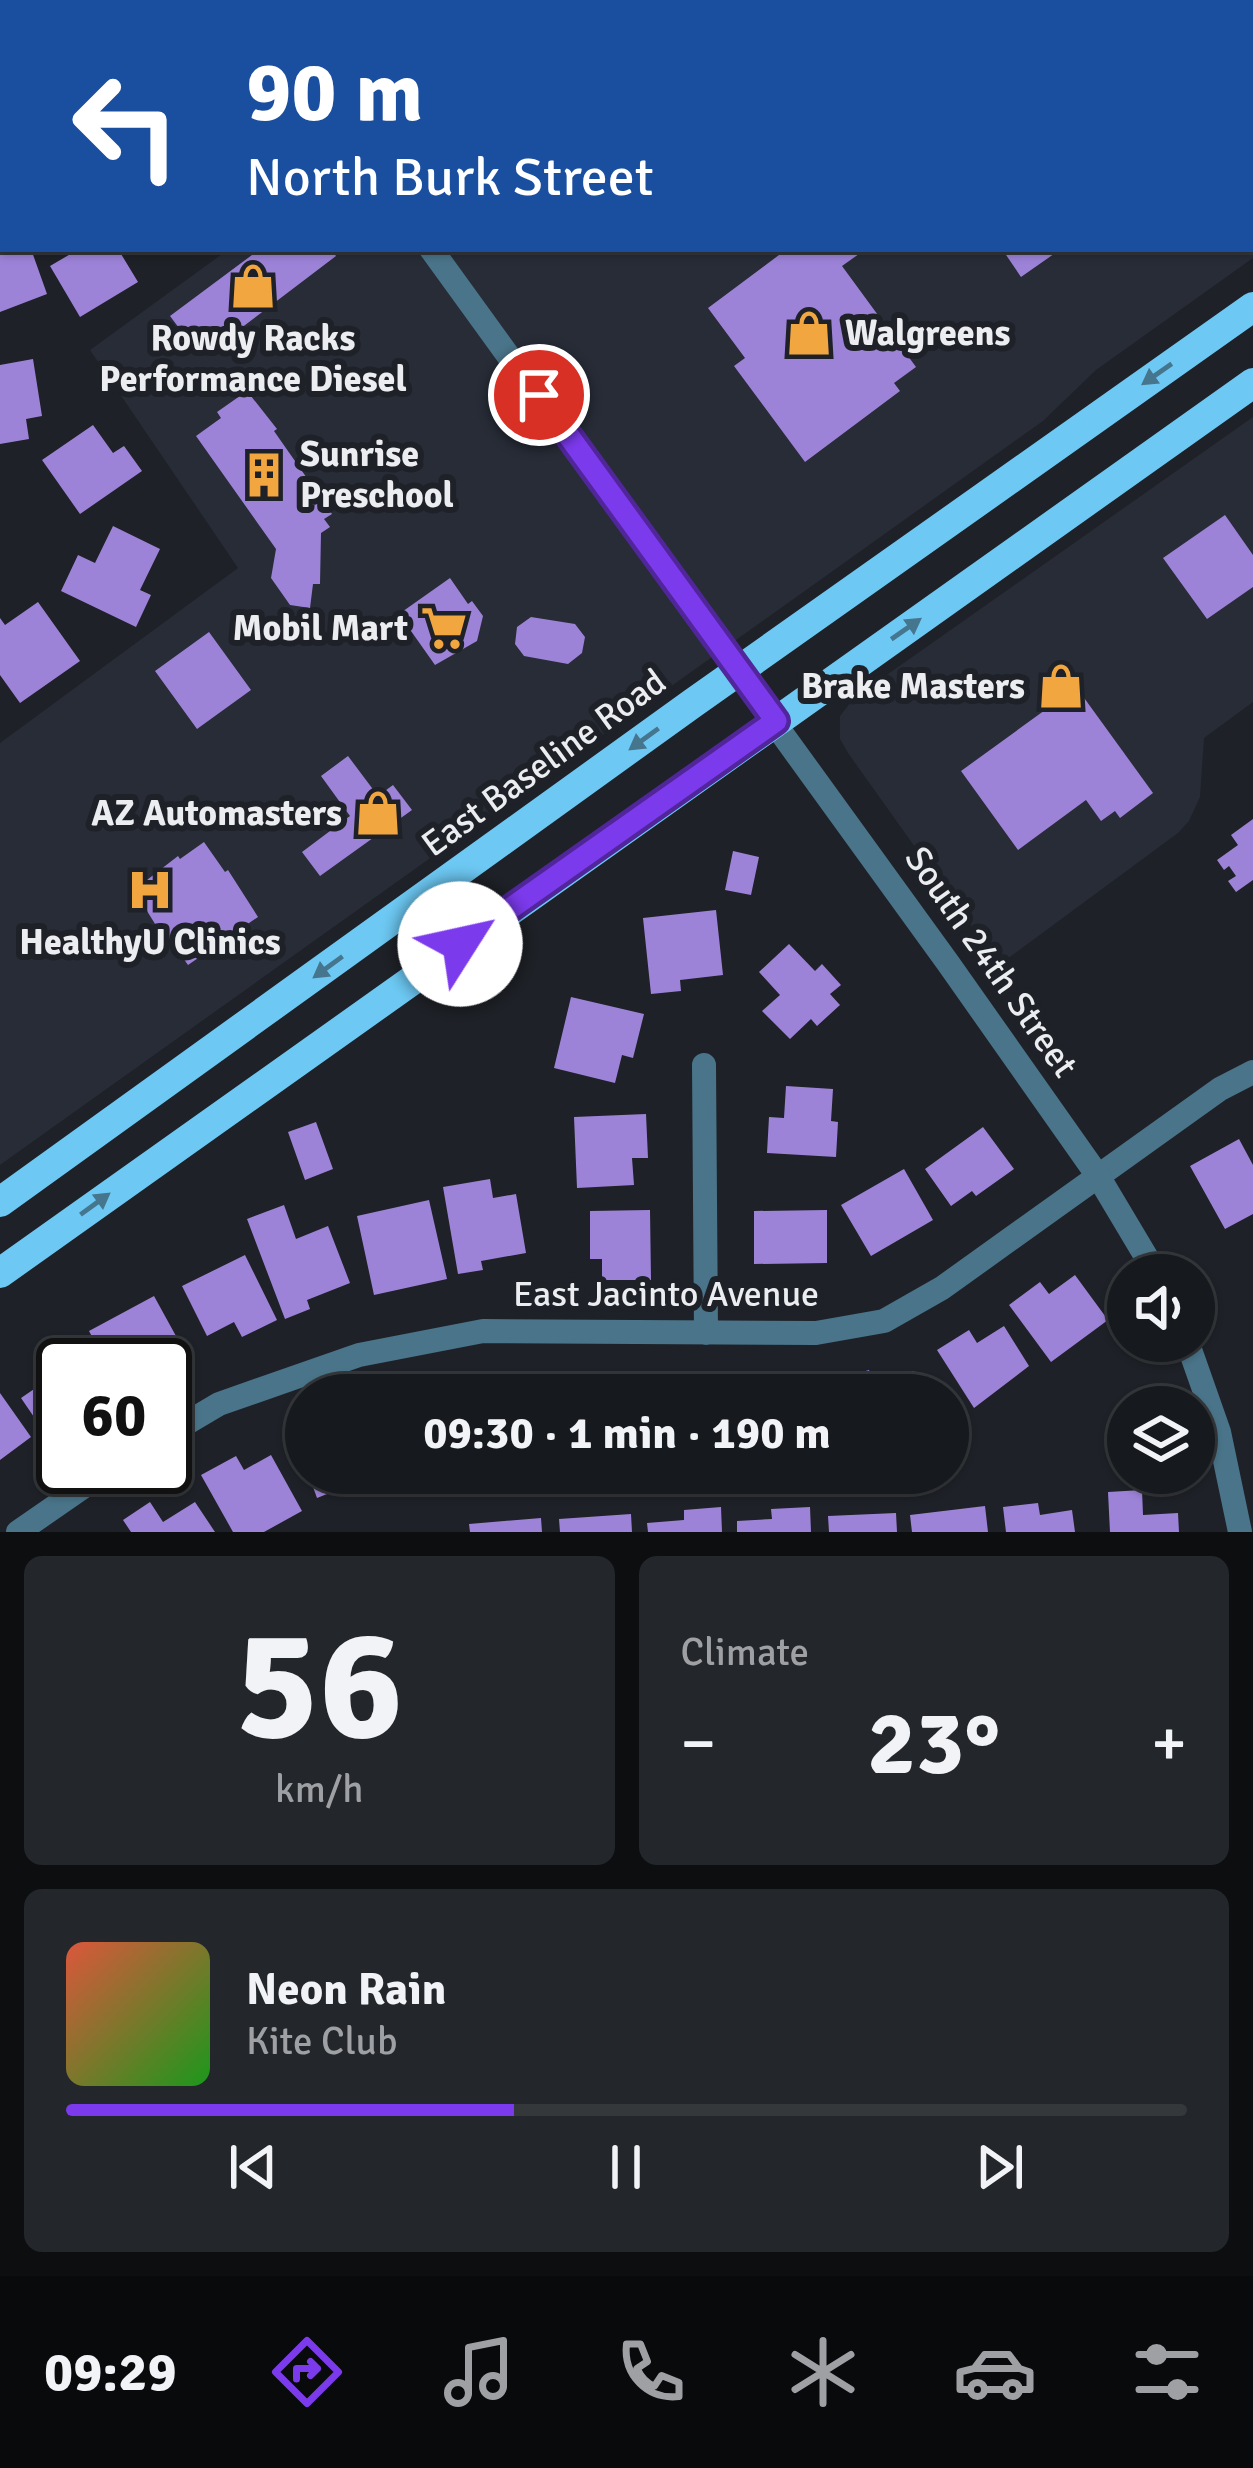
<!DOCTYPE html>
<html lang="en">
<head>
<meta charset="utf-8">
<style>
  body { margin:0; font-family:Signika,sans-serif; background:#23262a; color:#f1f3f6; height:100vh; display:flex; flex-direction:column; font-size:45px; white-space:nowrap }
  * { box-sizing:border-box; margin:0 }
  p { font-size:39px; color:#9ea0a4 }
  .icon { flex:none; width:66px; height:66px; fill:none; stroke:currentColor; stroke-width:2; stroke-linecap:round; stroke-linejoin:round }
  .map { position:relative; height:1532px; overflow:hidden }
  .sheet { display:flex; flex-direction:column; gap:24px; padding:24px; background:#0c0e10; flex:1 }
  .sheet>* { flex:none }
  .guide { position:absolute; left:0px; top:0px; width:1254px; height:252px; box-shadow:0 3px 9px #0004,0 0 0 3px #35383b; background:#1a4fa0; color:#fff; overflow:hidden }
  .fabs { position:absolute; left:1107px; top:1254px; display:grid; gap:24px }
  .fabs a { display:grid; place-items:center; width:108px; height:108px; border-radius:50%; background:#16191d; box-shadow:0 3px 9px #0004,0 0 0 3px #35383b; font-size:60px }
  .speed { position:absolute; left:36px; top:1338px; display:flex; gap:24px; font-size:60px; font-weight:700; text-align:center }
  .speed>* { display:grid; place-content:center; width:156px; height:156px; border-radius:50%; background:#16191d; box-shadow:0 3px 9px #0004,0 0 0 3px #35383b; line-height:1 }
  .speed .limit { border:6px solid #111; border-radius:18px; background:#fff; color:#111 }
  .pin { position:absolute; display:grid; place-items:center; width:102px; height:102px; color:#fff; margin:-51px; border:6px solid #fff; border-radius:50%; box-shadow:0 3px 12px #0007 }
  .me { position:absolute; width:132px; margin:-66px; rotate:55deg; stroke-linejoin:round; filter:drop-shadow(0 0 9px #0008) }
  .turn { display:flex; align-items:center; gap:42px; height:252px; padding:0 48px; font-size:54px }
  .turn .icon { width:156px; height:156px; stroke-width:2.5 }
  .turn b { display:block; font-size:84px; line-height:102px }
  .big { font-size:90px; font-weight:800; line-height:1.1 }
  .sheet .tile { flex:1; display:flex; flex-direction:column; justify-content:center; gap:18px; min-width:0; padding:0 42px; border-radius:18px; background:#23262a }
  .sheet .dial { align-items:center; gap:0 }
  .dial b { font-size:156px; line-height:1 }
  .song { display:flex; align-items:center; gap:36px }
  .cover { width:144px; height:144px; border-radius:18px; background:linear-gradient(135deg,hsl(10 70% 55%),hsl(120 70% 35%)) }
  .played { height:12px; border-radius:6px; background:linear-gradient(90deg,#7c3aed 40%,#35383b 40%) }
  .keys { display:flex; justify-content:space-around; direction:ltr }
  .heat { display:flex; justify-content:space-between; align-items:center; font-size:66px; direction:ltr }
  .sheet .tiles { flex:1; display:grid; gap:24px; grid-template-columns:1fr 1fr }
  .tile:last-child { grid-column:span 2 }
  .trip { position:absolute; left:285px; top:1374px; width:684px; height:120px; border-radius:60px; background:#16191d; box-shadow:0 3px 9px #0004,0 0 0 3px #35383b; font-weight:800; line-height:120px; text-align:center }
  .dock { display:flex; height:192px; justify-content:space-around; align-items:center; background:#090a0c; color:#9ea0a4 }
  .dock .icon { width:84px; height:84px }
  .dock .active { color:#7c3aed }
  .dock b { font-size:54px; color:#f1f3f6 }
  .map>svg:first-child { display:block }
  .built { fill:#272c37 }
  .building { fill:#9d83d8 }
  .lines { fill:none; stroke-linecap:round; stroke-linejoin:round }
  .minor { stroke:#4a7489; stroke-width:24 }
  .tertiary { stroke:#4a7489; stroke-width:24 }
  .primary { stroke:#6dc9f4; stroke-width:30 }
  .oneway { fill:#46758e }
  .route-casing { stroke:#51269a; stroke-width:30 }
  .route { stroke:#7c3aed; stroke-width:21 }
  .labels { text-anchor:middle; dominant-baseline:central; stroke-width:12; stroke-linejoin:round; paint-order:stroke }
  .poi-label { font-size:36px; font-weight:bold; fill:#ebedf0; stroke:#1e2127; text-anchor:end }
  .street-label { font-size:36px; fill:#ebedf0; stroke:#1e2127 }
</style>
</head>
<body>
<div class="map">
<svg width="1253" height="1532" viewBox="0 0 1253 1532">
  <rect width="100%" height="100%" fill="#1e2127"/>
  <path class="built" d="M1083 0H1253V258L1096 370 1043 421 0 1165V743L238 568 90 350 229 249H1251V3H1079Z
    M1253 417V702L1204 738 1200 797 1189 821 1178 833 999 965 848 753 840 739V716L854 698Z"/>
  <path class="building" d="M0 249H31L47 294 0 312Z
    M79 249H118L138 282 80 317 50 266Z
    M260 249H331L336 256 207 354 191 332 185 336 170 316Z
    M787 249H866L842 266 916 367 894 383 900 391 805 462 734 366 745 358 708 308Z
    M1002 249H1061L1021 277Z
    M33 359 42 416 26 419 29 439 0 444V365Z
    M247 391 277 429 274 431 332 514 324 519 330 527 321 533 320 584H313L310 608 290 605 271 578 276 549 196 436 221 418 217 412Z
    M93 425 113 453 124 446 142 471 80 514 42 460Z
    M1225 515 1253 555V587L1207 619 1163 558Z
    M113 526 160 549 140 590 151 595 136 627 61 591 78 555 95 563Z
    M450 578 468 604 472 601 483 616 477 641 435 665 399 614Z
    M38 602 80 661 20 703 0 675V618L5 625Z
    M531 617 575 624 585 637 582 653 568 664 524 656 515 644 517 627Z
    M209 632 251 690 197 729 155 671Z
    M1057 675 1069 676 1076 687V700L1082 695 1153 793 1120 818 1115 811 1101 821 1086 800 1018 850 961 771 1052 705 1045 695 1047 683Z
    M348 756 378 796 393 785 412 810 320 876 302 852 350 816 321 776Z
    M1253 819V880L1236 892 1228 881 1236 876 1229 866 1224 870 1217 860 1238 845 1231 835Z
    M204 842 225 872 228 870 258 917 188 965 169 938 165 940 134 890 178 856 180 859Z
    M733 851 759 857 751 895 725 890Z
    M716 910 723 975 680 980 681 991 651 994 643 918Z
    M789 944 815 971 822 964 841 985 830 994 840 1005 817 1026 811 1019 790 1039 762 1011 780 995 759 972Z
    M571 997 644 1014 633 1058 622 1055 615 1083 554 1068Z
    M786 1086 833 1089 831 1121 838 1122 836 1157 767 1153 769 1117 784 1118Z
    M646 1114 648 1158H632L634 1185 577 1188 574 1117Z
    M316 1122 333 1169 305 1180 288 1132Z
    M983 1127 1014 1169 976 1196 972 1191 951 1206 925 1169Z
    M1239 1139 1253 1165V1214L1225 1229 1190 1166Z
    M904 1169 933 1220 871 1256 841 1205Z
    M490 1179 493 1198 516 1194 526 1253 481 1261 483 1270 458 1274 443 1187Z
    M429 1200 447 1279 374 1295 357 1216Z
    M284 1205 296 1239 328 1226 350 1283 307 1300 310 1309 285 1319 247 1219Z
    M650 1210 651 1280H602V1259H590V1211Z
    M827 1210V1263L754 1264V1211Z
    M245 1255 277 1320 242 1337 234 1322 207 1336 182 1286Z
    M1075 1275 1108 1320 1051 1362 1009 1305 1040 1282 1049 1294Z
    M154 1296 182 1347 150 1365H107L89 1331Z
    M1004 1326 1029 1366 974 1408 937 1350 969 1330 977 1343Z
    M80 1348 91 1365H63V1429L49 1439 21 1398 40 1385 35 1378Z
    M869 1370 874 1384 914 1371 922 1395H845L840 1379Z
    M618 1373 619 1387 648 1386V1395H576L575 1374Z
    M553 1376 555 1395H482L481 1387Z
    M728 1376 731 1395H701L700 1380Z
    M792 1379H823V1395H792Z
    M0 1393 31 1437 0 1460Z
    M271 1455 302 1511 264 1532H233L201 1475 236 1456 244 1470Z
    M308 1473H380L317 1498Z
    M1142 1490 1143 1515 1178 1513 1179 1532H1110L1108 1492Z
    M150 1502 163 1522 195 1502 215 1532H131L123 1520Z
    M1038 1503 1040 1515 1072 1510 1075 1532H1006L1003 1507Z
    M985 1506 988 1532H912L910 1515Z
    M721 1507 722 1532H648L647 1523 684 1520V1510Z
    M810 1507 811 1532H737V1521L772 1519 771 1509Z
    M896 1513 897 1532H829L828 1516Z
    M631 1514 632 1532H560L559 1519Z
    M541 1518 542 1532H470L469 1524Z"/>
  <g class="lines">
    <path class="minor" d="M0 165 3 164
      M704 1065 706 1333
      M165 1436 219 1404 359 1355 483 1331 816 1333 884 1321 942 1288 1220 1089 1253 1072
      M18 1532 112 1467"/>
    <path class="tertiary" d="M247 0 249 3
      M431 249 948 963 1098 1176 1157 1275
      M1187 1341 1219 1432 1240 1532"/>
    <path class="primary" d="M0 1202 693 703 1253 307
      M0 1273 1253 383"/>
  </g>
  <defs><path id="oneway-solid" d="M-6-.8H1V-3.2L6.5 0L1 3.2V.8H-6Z" transform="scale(3)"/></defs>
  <g class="oneway">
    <use href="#oneway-solid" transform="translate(1157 374) rotate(145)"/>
    <use href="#oneway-solid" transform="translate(906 629) rotate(-35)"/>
    <use href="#oneway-solid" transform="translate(644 739) rotate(144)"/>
    <use href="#oneway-solid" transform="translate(328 967) rotate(144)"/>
    <use href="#oneway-solid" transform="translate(95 1204) rotate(-36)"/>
  </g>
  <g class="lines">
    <g class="route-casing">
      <path id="route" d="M460 944 776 721 539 395"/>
    </g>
    <use href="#route" class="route"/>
  </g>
  <defs>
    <g id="shop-bare" transform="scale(3.6)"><path d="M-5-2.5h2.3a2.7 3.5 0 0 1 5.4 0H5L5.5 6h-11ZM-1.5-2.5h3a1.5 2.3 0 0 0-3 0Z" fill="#f1a640" stroke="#1e2127" stroke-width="2.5" paint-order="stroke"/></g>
    <g id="building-bare" transform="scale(3.6)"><path d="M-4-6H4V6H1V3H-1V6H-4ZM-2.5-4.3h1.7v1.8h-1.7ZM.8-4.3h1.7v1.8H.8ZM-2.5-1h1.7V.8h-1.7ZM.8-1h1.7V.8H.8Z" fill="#f1a640" stroke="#1e2127" stroke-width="2.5" paint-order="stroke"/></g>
    <g id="supermarket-bare" transform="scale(3.6)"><path d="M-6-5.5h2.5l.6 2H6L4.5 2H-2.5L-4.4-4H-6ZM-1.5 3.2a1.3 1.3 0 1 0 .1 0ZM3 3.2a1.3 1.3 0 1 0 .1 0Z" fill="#f1a640" stroke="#1e2127" stroke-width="2.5" paint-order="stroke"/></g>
    <g id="hospital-bare" transform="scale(3.6)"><path d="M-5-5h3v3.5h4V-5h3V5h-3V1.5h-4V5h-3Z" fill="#f1a640" stroke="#1e2127" stroke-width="2.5" paint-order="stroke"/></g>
  </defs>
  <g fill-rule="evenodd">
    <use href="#shop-bare" x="253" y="286"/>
    <use href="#shop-bare" x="809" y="333"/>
    <use href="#building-bare" x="264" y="475"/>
    <use href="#supermarket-bare" x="444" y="628"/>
    <use href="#shop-bare" x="1061" y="686"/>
    <use href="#shop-bare" x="378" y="813"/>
    <use href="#hospital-bare" x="150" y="890"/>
  </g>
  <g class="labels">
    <g class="poi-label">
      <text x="845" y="333" text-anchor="start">Walgreens</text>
      <text x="253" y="338" text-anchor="middle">Rowdy Racks<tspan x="253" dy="41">Performance Diesel</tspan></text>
      <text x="300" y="454" text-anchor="start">Sunrise<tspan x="300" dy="41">Preschool</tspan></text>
      <text x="408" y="628">Mobil Mart</text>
      <text x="1025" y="686">Brake Masters</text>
      <text x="342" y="813">AZ Automasters</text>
      <text x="150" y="942" text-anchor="middle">HealthyU Clinics</text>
    </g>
    <g class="street-label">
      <text transform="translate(544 763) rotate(-36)">East Baseline Road</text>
      <text transform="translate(991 962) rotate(55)">South 24th Street</text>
      <text x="666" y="1294">East Jacinto Avenue</text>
    </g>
  </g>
</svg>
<div class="fabs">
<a><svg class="icon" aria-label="sound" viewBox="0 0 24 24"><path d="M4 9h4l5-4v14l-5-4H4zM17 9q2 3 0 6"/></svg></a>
<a><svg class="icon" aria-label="layers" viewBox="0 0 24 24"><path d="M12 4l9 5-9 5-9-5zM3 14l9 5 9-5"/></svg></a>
</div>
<div class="speed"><div class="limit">60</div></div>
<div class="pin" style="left:539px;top:395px;background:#d93025"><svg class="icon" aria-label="arrive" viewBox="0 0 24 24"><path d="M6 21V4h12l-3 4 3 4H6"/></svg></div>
<svg class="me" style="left:460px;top:944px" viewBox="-20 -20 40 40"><circle r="19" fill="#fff"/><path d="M0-13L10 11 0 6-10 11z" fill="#7c3aed"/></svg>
<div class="trip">09:30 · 1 min · 190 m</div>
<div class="guide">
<div class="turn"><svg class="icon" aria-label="left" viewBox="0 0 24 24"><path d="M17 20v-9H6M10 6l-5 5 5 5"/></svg><div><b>90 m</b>North Burk Street</div></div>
</div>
</div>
<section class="sheet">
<div class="tiles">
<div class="tile dial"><b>56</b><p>km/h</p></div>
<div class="tile"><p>Climate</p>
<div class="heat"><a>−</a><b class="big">23°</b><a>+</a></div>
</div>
<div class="tile">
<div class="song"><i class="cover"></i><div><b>Neon Rain</b><p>Kite Club</p></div></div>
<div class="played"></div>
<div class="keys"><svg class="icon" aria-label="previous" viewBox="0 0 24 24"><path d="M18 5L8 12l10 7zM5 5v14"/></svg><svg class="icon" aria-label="pause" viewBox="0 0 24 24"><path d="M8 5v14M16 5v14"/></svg><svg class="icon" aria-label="next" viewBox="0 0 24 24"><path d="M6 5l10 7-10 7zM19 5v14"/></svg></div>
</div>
</div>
</section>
<nav class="dock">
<b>09:29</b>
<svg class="icon active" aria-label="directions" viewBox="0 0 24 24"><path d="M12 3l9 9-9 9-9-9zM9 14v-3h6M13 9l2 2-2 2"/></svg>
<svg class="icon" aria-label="music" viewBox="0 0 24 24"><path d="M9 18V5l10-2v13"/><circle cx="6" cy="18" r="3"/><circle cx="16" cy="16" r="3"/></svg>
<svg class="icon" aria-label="phone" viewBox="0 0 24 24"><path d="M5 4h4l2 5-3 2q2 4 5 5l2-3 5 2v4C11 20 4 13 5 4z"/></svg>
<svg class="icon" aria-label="climate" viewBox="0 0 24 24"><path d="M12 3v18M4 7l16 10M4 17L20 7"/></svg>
<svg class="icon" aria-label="car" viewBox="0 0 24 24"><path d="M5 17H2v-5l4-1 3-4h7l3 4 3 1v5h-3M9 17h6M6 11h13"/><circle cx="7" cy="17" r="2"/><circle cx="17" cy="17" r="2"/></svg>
<svg class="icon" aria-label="filters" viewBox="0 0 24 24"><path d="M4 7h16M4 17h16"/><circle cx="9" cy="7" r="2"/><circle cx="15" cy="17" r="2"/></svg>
</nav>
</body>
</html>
